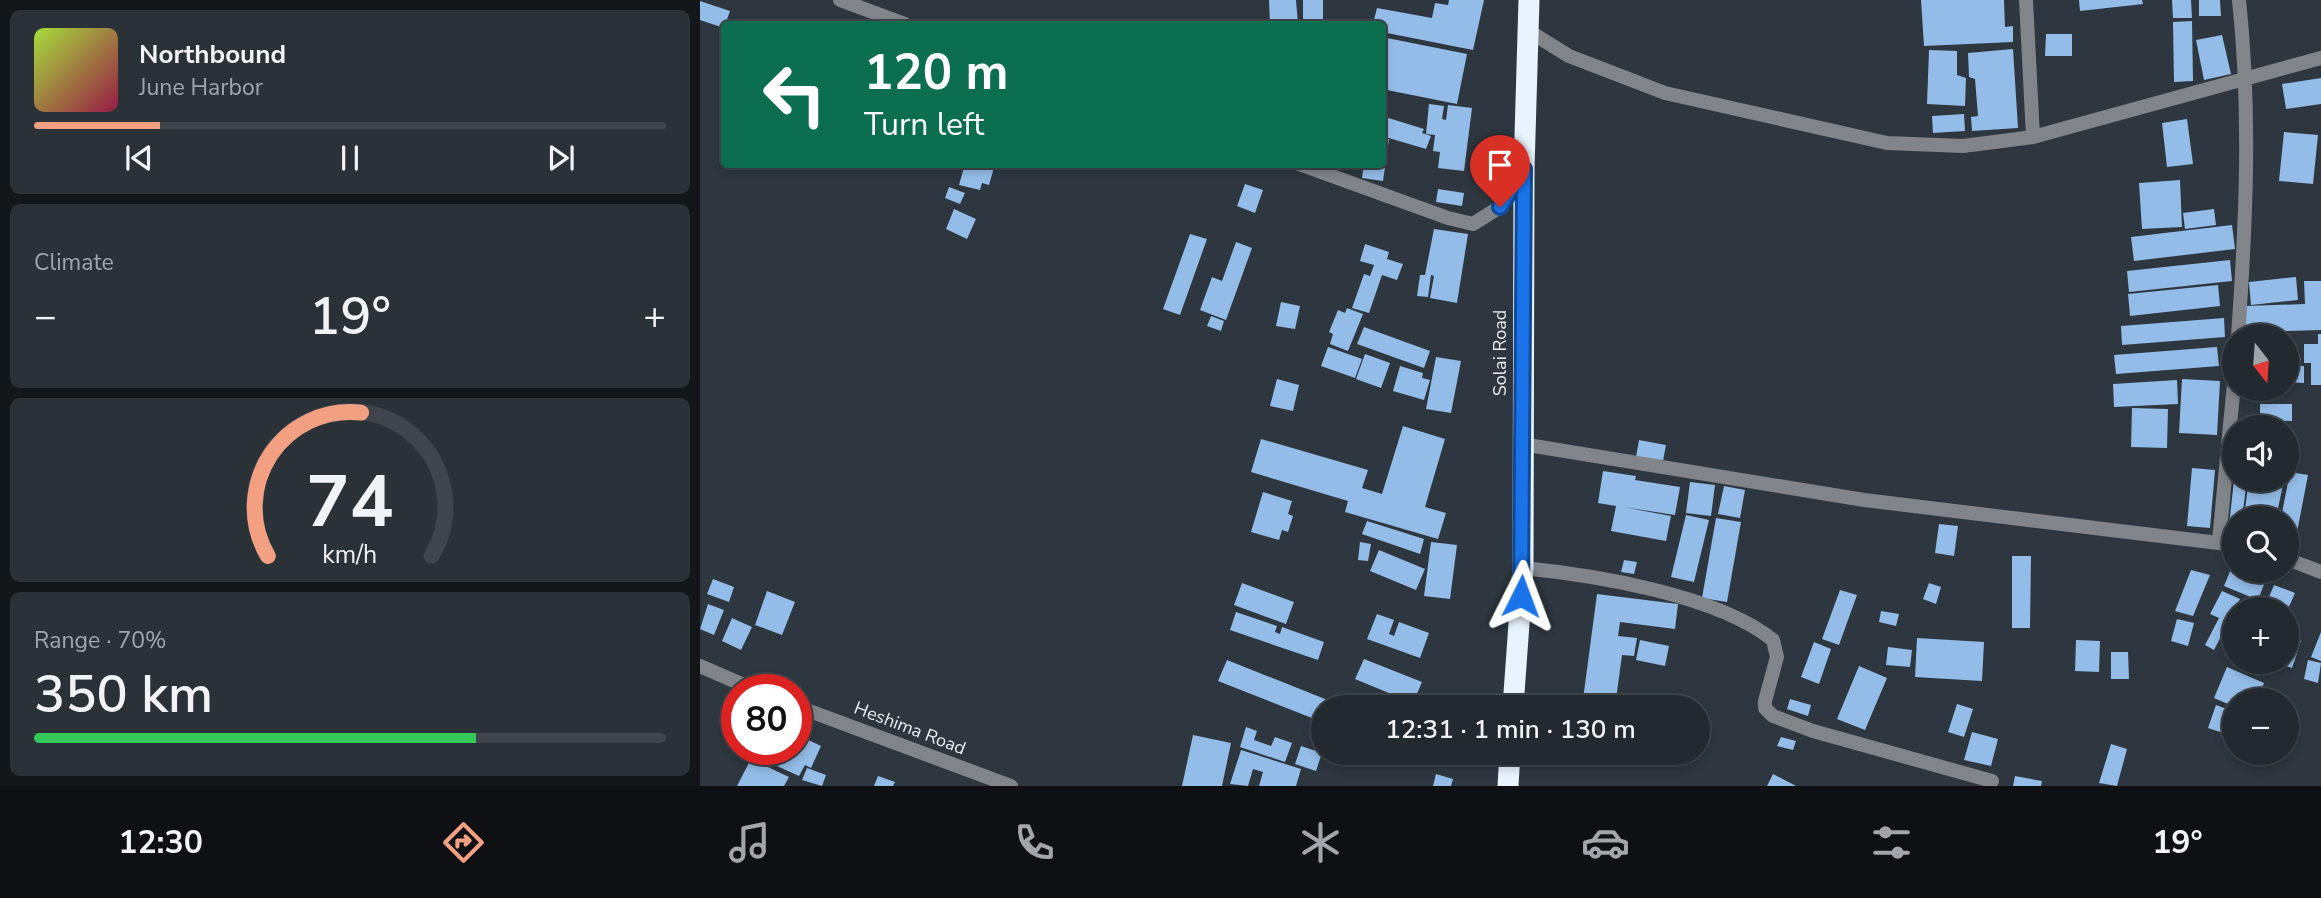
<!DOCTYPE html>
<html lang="en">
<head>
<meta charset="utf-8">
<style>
  body { margin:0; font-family:"Nunito Sans",sans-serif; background:#2a3137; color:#f1f3f6; height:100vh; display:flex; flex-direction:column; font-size:26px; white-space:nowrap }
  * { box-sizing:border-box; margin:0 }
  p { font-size:23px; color:#a2a6aa }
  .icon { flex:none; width:38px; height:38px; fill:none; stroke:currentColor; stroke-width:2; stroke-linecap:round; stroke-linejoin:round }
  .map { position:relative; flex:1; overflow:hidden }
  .details { display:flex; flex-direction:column; gap:10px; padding:10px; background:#13171a; width:700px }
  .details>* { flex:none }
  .banner { position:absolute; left:21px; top:21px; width:665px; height:147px; border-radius:7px; box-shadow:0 4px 10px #0003,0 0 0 2px #3f454b; background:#0b6e4f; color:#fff; overflow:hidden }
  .needle { width:46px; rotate:163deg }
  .tools { position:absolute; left:1522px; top:324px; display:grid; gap:14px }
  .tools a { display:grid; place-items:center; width:77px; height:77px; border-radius:50%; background:#22292f; box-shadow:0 4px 10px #0003,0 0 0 2px #3f454b; font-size:35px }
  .speed { position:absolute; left:21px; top:674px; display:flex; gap:14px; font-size:35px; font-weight:700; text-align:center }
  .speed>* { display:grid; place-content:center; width:91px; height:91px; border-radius:50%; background:#22292f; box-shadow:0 4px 10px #0003,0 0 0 2px #3f454b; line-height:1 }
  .speed .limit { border:10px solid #d22; background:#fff; color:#111 }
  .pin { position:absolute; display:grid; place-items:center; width:60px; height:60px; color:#fff; margin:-72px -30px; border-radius:50% 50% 50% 0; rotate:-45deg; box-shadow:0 0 7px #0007 }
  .pin .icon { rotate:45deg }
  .me { position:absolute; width:77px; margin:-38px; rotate:3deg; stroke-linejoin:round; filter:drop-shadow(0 0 5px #0008) }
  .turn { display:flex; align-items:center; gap:24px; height:147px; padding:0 28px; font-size:32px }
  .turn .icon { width:91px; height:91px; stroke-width:2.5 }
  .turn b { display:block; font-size:49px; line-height:60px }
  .big { font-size:52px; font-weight:600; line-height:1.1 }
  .details .card { flex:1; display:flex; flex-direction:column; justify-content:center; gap:10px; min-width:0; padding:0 24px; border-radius:10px; background:#2a3137 }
  .details .dial { align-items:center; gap:0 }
  .dial svg { height:182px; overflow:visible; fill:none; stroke:#3f454b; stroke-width:7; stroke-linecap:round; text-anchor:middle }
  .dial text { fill:#f1f3f6; stroke:none }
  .song { display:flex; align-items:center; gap:21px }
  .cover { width:84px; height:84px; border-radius:10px; background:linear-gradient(135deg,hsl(80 70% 55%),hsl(340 70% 35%)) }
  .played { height:7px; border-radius:4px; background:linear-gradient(90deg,#f3a082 20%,#3f454b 20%) }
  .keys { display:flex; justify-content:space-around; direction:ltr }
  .heat { display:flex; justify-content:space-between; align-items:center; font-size:38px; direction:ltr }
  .charge { height:10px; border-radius:5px; background:linear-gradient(90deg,#34c759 70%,#3f454b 0) }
  .trip { position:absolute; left:611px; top:695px; width:399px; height:70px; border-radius:35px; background:#22292f; box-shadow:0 4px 10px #0003,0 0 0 2px #3f454b; font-weight:600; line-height:70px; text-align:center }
  .dock { display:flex; height:112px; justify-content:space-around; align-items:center; background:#0e1013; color:#a2a6aa }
  .dock .icon { width:49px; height:49px }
  .dock .on { color:#f3a082 }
  .dock b { font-size:32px; color:#f1f3f6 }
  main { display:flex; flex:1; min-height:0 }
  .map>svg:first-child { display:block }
  .building { fill:#93bce8 }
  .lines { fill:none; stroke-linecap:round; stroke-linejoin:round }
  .street { stroke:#818589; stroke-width:14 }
  .highway { stroke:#e8f3fe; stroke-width:21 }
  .route-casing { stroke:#114b97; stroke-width:18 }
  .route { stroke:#1a73e8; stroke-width:12 }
  .labels { text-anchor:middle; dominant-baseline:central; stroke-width:7; stroke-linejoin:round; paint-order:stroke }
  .street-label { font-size:18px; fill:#e7edf2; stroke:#2e373f }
</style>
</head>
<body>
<main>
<section class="details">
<div class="card">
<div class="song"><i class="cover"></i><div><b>Northbound</b><p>June Harbor</p></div></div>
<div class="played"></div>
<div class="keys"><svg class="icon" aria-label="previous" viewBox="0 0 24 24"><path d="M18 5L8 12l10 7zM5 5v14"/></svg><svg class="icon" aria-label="pause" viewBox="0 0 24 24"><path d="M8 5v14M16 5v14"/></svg><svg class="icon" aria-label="next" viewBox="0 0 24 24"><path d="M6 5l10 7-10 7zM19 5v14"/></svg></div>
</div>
<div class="card"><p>Climate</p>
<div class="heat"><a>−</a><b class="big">19°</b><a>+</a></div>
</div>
<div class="card dial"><svg viewBox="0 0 100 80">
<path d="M14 69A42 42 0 1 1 86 69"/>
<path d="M14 69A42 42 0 0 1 55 6" stroke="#f3a082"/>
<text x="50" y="56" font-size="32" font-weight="700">74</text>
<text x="50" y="72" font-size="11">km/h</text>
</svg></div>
<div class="card"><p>Range · 70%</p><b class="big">350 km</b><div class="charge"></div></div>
</section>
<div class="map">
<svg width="1621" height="786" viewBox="0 0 1621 786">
  <rect width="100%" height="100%" fill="#2e373f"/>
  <path class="building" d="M569 0H596L598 24H570Z
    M603 0H623V24H603Z
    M749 0H784L773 50 682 32V24H673L677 8 732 18 735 3 748 5Z
    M1221 0H1304L1305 27 1313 26V42L1224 46Z
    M1379 0H1442L1443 4 1380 11Z
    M1472 0H1491L1492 18H1473Z
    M1499 0H1520L1521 16H1499Z
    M0 1 30 11 24 28 0 20Z
    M1492 21 1493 81 1474 82 1473 22Z
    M1346 34H1372V56H1345Z
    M1522 35 1531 74 1504 80 1496 40Z
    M682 37 767 54 757 104 682 89Z
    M1313 49 1318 128 1272 131 1271 117 1278 116 1275 79 1269 77 1268 53Z
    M1229 50 1257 51V75L1266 78 1265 106 1227 104Z
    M1621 78V104L1586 109 1582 84Z
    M729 104 744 106 742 119 746 120 748 105 772 108 764 171 738 168 740 152 733 151 735 135 726 134Z
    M1264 114 1265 131 1233 133 1232 116Z
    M682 116 724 129 722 133 731 136 726 149 682 136Z
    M1487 119 1493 164 1467 167 1462 123Z
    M1584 132 1618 135 1613 184 1579 181Z
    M682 138 689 139 683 181 662 178 664 164H682Z
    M265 164H295L289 185 282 183 280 190 259 185Z
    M1480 180 1482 227 1442 229 1439 183Z
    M545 184 563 190 555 213 537 206Z
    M249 187 265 193 260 204 245 198Z
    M738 189 764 193 762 206 736 202Z
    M254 209 276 219 267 239 246 229Z
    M1514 209 1516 225 1485 229 1483 213Z
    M1532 225 1535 249 1434 261 1431 237Z
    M734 229 768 234 757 303 730 298 734 276 731 275 728 297 717 296 720 275H725Z
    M490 234 507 239 480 315 463 309Z
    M536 242 552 248 526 320 500 310 512 277 522 281Z
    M665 244 689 252 687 259 703 264 697 280 682 275 669 313 652 308 664 274 670 276 674 265 660 261Z
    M1530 260 1532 281 1429 292 1427 271Z
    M1596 277 1598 300 1551 305 1549 282Z
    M1604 281H1621V330L1546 332 1545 306 1605 304Z
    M1518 285 1520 306 1430 316 1428 294Z
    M581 302 600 306 595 329 576 326Z
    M647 308 663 314 648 351 630 344 633 334 629 332 638 310 645 313Z
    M511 316 524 321 521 331 507 326Z
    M1524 318 1525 337 1422 345 1421 326Z
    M664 327 730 351 724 368 657 344Z
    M1618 334H1621V385H1611V363H1604V344H1618Z
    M628 347 662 359 655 378 621 366Z
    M1517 347 1519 366 1416 374 1414 355Z
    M665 354 690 363 681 388 656 379Z
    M736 357 761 361 751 413 726 409Z
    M1587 357 1601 358 1600 366H1604V383L1587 382Z
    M700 366 723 373 722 378 730 380 724 400 693 391Z
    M577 379 599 385 593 411 570 406Z
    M1482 379 1520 381 1517 435 1479 433Z
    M1477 380 1478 404 1414 407 1413 384Z
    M1560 404H1592V421L1560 420Z
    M1432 408 1468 409 1467 448 1431 447Z
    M703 426 745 439 725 507 746 513 738 539 645 512 648 501 551 472 561 439 668 470 662 488 682 494Z
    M939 440 966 445 963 461 936 457Z
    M1492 468 1515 470 1510 528 1487 526Z
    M903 471 936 476 935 480 980 487 975 515 923 507 971 516 966 541 911 531 916 506 898 503Z
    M1590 472 1608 475 1594 548 1587 546V518H1581Z
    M1534 480H1547L1542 518H1535V536L1528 535Z
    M1569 480H1584L1576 518H1544L1548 486 1568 488Z
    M990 482 1015 485 1011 516 986 513Z
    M1024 486 1045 490 1040 518 1018 514Z
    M563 492 592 501 588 514 593 516 588 532 582 530 579 540 551 532Z
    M986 515 1009 520 994 582 971 577Z
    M1016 518 1041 522 1027 602 1002 598Z
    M667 521 724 539 720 554 662 534Z
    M1239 524 1258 526 1254 556 1235 553Z
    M660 542 671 544 668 561 658 560Z
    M731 542 757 545 750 599 724 596Z
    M679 550 725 569 716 590 670 571Z
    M1312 556H1331L1330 628H1312Z
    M1535 559V570L1568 574 1558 600 1524 586Z
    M924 560 937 562 934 574 921 572Z
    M1491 570 1510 575 1493 616 1475 611Z
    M13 579 34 587 29 602 7 594Z
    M542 583 594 602 586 624 534 605Z
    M1229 583 1241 587 1236 604 1223 599Z
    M1574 585 1595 593 1588 609H1564Z
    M1140 590 1157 595 1139 645 1122 639Z
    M67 591 95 602 82 635 55 625Z
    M1522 591 1540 599 1514 650 1505 645 1519 618 1510 614Z
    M897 594 978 604 975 629 920 622 918 636 937 638 934 656 922 655 915 707H882Z
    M8 604 24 610 14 635 0 629Z
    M1181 611 1199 614 1196 626 1179 622Z
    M536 612 577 626 575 632 580 634 582 627 624 642 618 660 530 630Z
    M677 614 694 620 689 634 694 636 699 622 729 633 720 658 667 639Z
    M32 618 52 627 41 650 22 641Z
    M1477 619 1494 623 1488 646 1471 641Z
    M1621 632V661L1611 657Z
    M1587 637 1601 641 1592 668 1574 662H1587Z
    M1217 638 1284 642 1282 681 1215 677Z
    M940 640 969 646 965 666 936 660Z
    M1376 640 1400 641 1399 672 1375 671Z
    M1114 642 1131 649 1119 684 1101 677Z
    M1188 647 1212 650 1210 667 1186 665Z
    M1411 652H1428L1429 679H1411Z
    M664 659 722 682 713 703 655 679Z
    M527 660 630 701 628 707H623L622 722 518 681Z
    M1608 660 1621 663 1618 683 1604 679Z
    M1540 662H1567L1563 671Z
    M1159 666 1187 678 1165 730 1137 719Z
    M1527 667 1564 683 1557 700H1535V707L1514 698Z
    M1090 699 1111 705 1108 716 1087 709Z
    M1257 704 1273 709 1264 737 1248 732Z
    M1516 705 1535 712V737L1508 728Z
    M546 727 557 731 554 740 571 746 575 737 592 743 585 762 540 747Z
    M1272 732 1298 739 1291 766 1264 760Z
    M96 734 121 746 111 768 105 765 99 776 77 766 80 760 72 756 76 749H96Z
    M493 735 531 743 522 786H482Z
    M1081 737 1096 741 1093 750 1077 746Z
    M1411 744 1427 749 1417 786 1399 783Z
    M601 746 622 753 616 771 595 764Z
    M541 750 601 769 596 786H559L563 772 553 769 548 786 530 784Z
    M51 759 89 777 84 786H37Z
    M107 768 126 775 122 786 102 780Z
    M736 774 753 779 751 786H733Z
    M1073 774 1096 786H1067Z
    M178 776 195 782 193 786H174Z
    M1315 776 1342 781 1341 786H1313Z"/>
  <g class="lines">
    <path class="street" d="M140 0 205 24
      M1326 0 1333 137
      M827 30 869 56 965 93 1187 143 1263 146 1333 137 1621 58
      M599 164 748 218 773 224 800 207 823 170
      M1538 336C1546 223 1551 113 1539 0
      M822 444 1164 500 1535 545
      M1519 541 1535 373
      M1587 559 1621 572
      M823 568C895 575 1017 595 1073 640L1077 657 1065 701V708L1073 716 1113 731 1292 781
      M0 666 55 690
      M96 706 311 786"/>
    <path class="highway" d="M813 707 823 568 824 169 829 0
      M808 786 810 752"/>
  </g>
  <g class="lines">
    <g class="route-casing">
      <path id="route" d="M800 207 824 169 821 596"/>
    </g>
    <use href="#route" class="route"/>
  </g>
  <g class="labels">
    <g class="street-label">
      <text transform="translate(800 353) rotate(-90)">Solai Road</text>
      <text transform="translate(210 728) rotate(21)">Heshima Road</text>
    </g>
  </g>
</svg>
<div class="tools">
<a><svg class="needle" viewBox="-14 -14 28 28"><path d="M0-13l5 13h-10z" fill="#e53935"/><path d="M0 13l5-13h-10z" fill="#a2a6aa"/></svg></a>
<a><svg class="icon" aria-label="sound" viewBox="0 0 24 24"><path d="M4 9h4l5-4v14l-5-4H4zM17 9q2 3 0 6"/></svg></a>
<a><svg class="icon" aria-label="search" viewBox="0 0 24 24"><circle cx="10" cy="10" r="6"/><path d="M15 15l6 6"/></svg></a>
<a>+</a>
<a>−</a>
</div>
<div class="speed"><div class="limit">80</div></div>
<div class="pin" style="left:800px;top:207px;background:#d93025"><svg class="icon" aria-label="arrive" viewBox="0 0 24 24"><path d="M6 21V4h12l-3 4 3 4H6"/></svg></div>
<svg class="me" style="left:821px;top:596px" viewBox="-20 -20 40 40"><path d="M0-17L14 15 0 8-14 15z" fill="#1a73e8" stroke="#fff" stroke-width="4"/></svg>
<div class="trip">12:31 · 1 min · 130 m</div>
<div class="banner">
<div class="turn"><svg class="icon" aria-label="left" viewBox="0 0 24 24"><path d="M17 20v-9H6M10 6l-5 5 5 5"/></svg><div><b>120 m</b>Turn left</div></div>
</div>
</div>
</main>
<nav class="dock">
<b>12:30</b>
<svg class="icon on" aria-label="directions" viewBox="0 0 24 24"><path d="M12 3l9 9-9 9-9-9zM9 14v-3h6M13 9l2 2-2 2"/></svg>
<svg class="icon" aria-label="music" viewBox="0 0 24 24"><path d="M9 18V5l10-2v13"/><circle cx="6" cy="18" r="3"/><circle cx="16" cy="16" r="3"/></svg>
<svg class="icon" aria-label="phone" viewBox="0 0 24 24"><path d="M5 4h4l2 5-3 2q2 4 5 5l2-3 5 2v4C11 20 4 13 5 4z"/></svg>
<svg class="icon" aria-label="climate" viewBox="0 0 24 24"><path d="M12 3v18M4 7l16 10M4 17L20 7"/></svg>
<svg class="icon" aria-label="car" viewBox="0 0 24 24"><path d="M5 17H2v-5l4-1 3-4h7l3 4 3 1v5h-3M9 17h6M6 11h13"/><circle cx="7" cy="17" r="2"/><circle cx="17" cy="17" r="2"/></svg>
<svg class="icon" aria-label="filters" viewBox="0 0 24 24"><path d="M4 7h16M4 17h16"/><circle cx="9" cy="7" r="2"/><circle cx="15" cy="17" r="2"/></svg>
<b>19°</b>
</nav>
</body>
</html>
